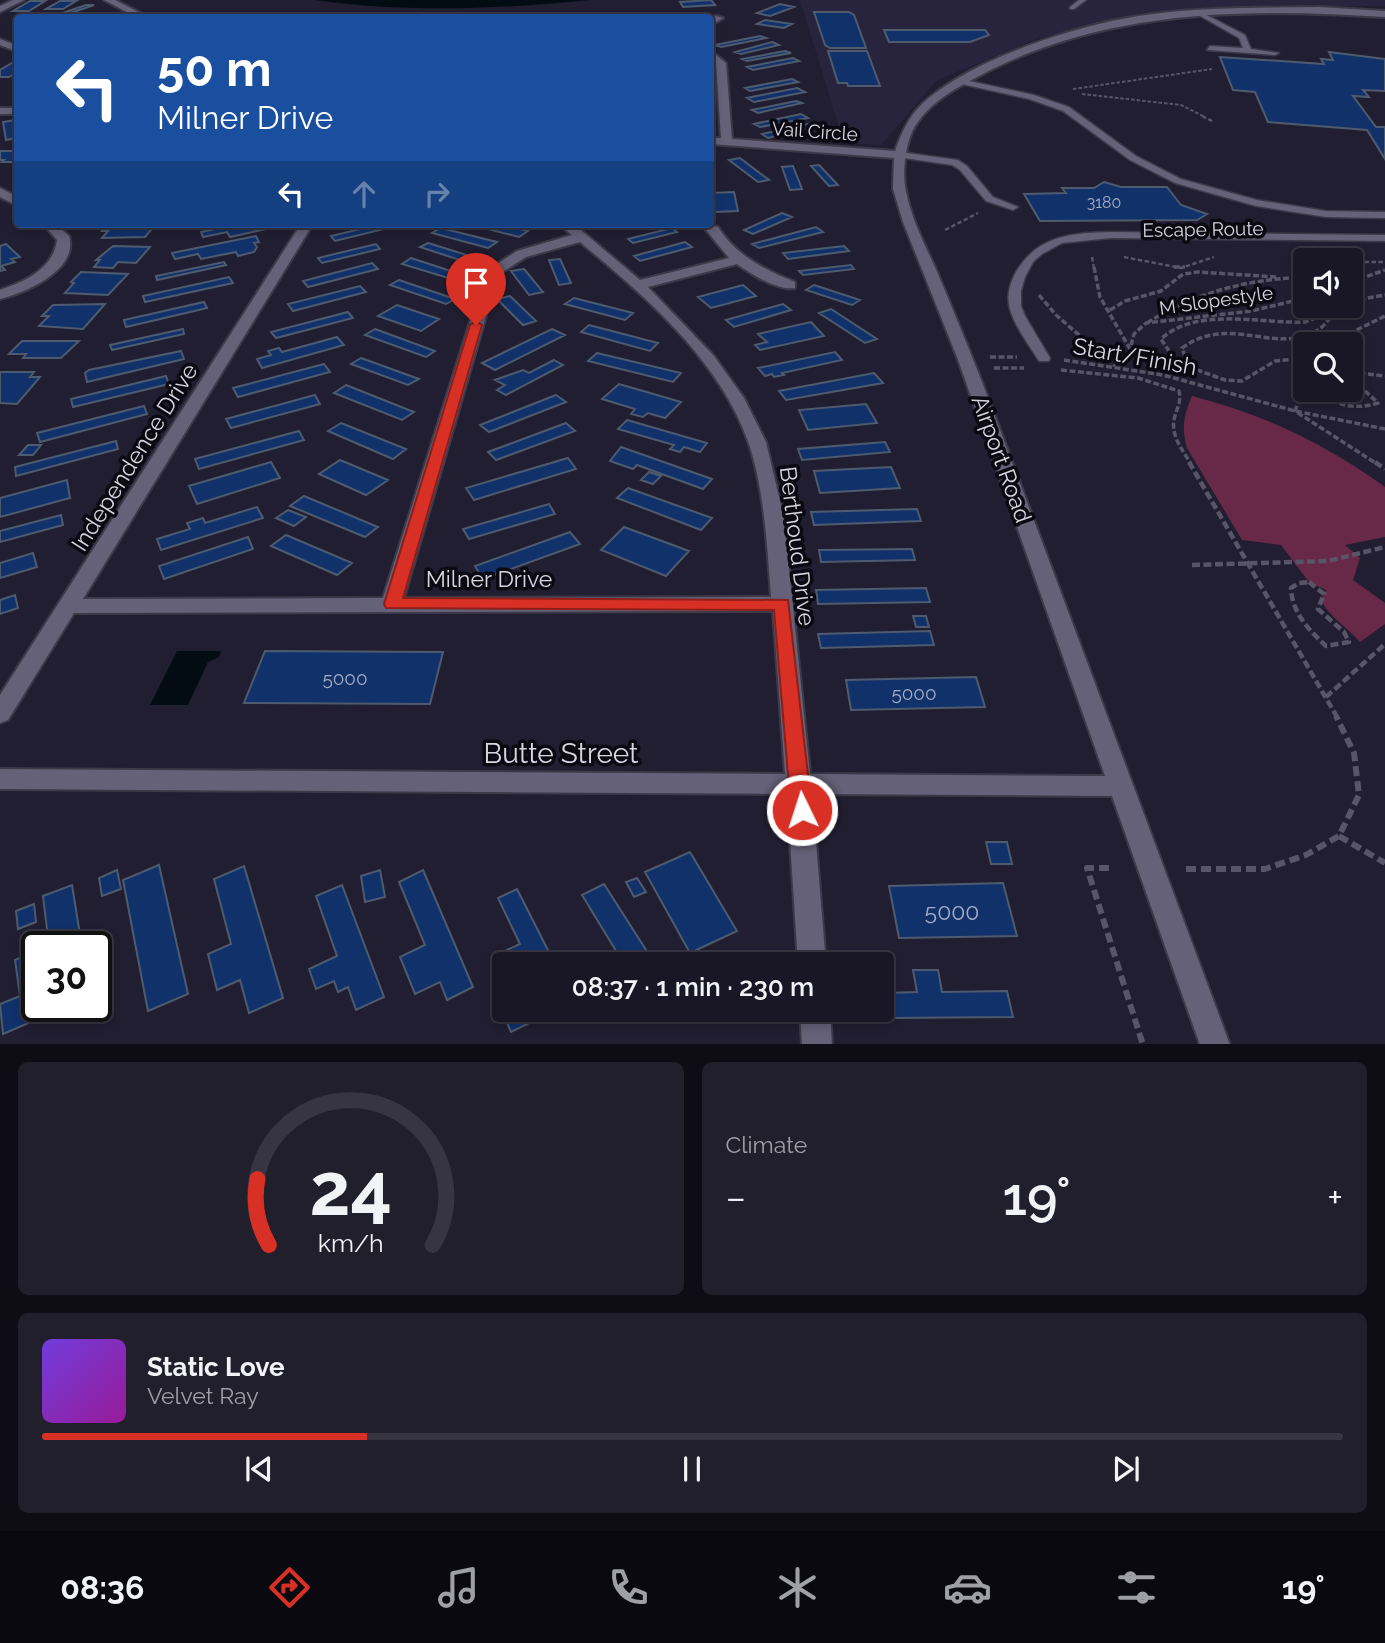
<!DOCTYPE html>
<html lang="en">
<head>
<meta charset="utf-8">
<style>
  body { margin:0; font-family:Raleway,sans-serif; background:#221f2d; color:#f1f3f6; height:100vh; display:flex; flex-direction:column; font-size:26px; white-space:nowrap }
  * { box-sizing:border-box; margin:0 }
  p { font-size:23px; color:#9f9fa7 }
  .icon { flex:none; width:38px; height:38px; fill:none; stroke:currentColor; stroke-width:2; stroke-linecap:round; stroke-linejoin:round }
  .map { position:relative; height:1044px; overflow:hidden }
  .panel { display:flex; flex-direction:column; gap:18px; padding:18px; background:#0e0c14; flex:1 }
  .panel>* { flex:none }
  .banner { position:absolute; left:14px; top:14px; width:700px; height:214px; border-radius:7px; box-shadow:0 4px 10px #0003,0 0 0 2px #373542; background:#1a4fa0; color:#fff; overflow:hidden }
  .tools { position:absolute; left:1293px; top:248px; display:grid; gap:14px }
  .tools a { display:grid; place-items:center; width:70px; height:70px; border-radius:7px; background:#191625; box-shadow:0 4px 10px #0003,0 0 0 2px #373542; font-size:35px }
  .speed { position:absolute; left:21px; top:931px; display:flex; gap:14px; font-size:35px; font-weight:700; text-align:center }
  .speed>* { display:grid; place-content:center; width:91px; height:91px; border-radius:50%; background:#191625; box-shadow:0 4px 10px #0003,0 0 0 2px #373542; line-height:1 }
  .speed .limit { border:4px solid #111; border-radius:10px; background:#fff; color:#111 }
  .pin { position:absolute; display:grid; place-items:center; width:60px; height:60px; color:#fff; margin:-72px -30px; border-radius:50% 50% 50% 0; rotate:-45deg; box-shadow:0 0 7px #0007 }
  .pin .icon { rotate:45deg }
  .me { position:absolute; width:77px; margin:-38px; rotate:356deg; stroke-linejoin:round; filter:drop-shadow(0 0 5px #0008) }
  .turn { display:flex; align-items:center; gap:24px; height:147px; padding:0 28px; font-size:32px }
  .turn .icon { width:91px; height:91px; stroke-width:2.5 }
  .turn b { display:block; font-size:49px; line-height:60px }
  .lanes { display:flex; align-items:center; height:66px; padding:0 28px; background:#0003; justify-content:center; gap:35px; direction:ltr }
  .lanes .off { opacity:.35 }
  .big { font-size:52px; font-weight:600; line-height:1.1 }
  .panel .card { flex:1; display:flex; flex-direction:column; justify-content:center; gap:10px; min-width:0; padding:0 24px; border-radius:10px; background:#221f2d }
  .panel .dial { align-items:center; gap:0 }
  .dial svg { height:182px; overflow:visible; fill:none; stroke:#373542; stroke-width:7; stroke-linecap:round; text-anchor:middle }
  .dial text { fill:#f1f3f6; stroke:none }
  .song { display:flex; align-items:center; gap:21px }
  .cover { width:84px; height:84px; border-radius:10px; background:linear-gradient(135deg,hsl(260 70% 55%),hsl(300 70% 35%)) }
  .played { height:7px; border-radius:4px; background:linear-gradient(90deg,#d93025 25%,#373542 25%) }
  .keys { display:flex; justify-content:space-around; direction:ltr }
  .heat { display:flex; justify-content:space-between; align-items:center; font-size:38px; direction:ltr }
  .panel .tiles { flex:1; display:grid; gap:18px; grid-template-columns:1fr 1fr }
  .card:last-child { grid-column:span 2 }
  .trip { position:absolute; left:492px; top:952px; width:402px; height:70px; border-radius:7px; background:#191625; box-shadow:0 4px 10px #0003,0 0 0 2px #373542; font-weight:600; line-height:70px; text-align:center }
  .tab-bar { display:flex; height:112px; justify-content:space-around; align-items:center; background:#0a090f; color:#9f9fa7 }
  .tab-bar .icon { width:49px; height:49px }
  .tab-bar .selected { color:#d93025 }
  .tab-bar b { font-size:32px; color:#f1f3f6 }
  .map>svg:first-child { display:block }
  .built { fill:#29243e }
  .green { fill:#682949 }
  .water { fill:#030c12 }
  .building { fill:#11316a; stroke:#4e5b6f; stroke-width:2 }
  .lines { fill:none; stroke-linecap:round; stroke-linejoin:round }
  .service-casing { stroke:#3c3949; stroke-width:3 }
  .minor-casing { stroke:#3c3949; stroke-width:4 }
  .path-far4 { stroke:#575566; stroke-width:2; stroke-dasharray:3.5 2; stroke-linecap:butt }
  .path-far3 { stroke:#575566; stroke-width:2.5; stroke-dasharray:4.5 2.5; stroke-linecap:butt }
  .path-far2 { stroke:#575566; stroke-width:3.5; stroke-dasharray:6 2.5; stroke-linecap:butt }
  .path-far1 { stroke:#575566; stroke-width:4.5; stroke-dasharray:8 3.5; stroke-linecap:butt }
  .path { stroke:#575566; stroke-width:6; stroke-dasharray:10 5; stroke-linecap:butt }
  .service { fill:#646178; fill-rule:evenodd }
  .minor { fill:#646178; fill-rule:evenodd }
  .route { fill:#d93025; stroke:#8d1f18; stroke-width:2 }
  .labels { text-anchor:middle; dominant-baseline:central; stroke-width:7; stroke-linejoin:round; paint-order:stroke }
  .far-number-label { font-size:16px; fill:#a5acc4 }
  .far-street-label { font-size:19px; fill:#d6d5e2; stroke:#0b0912 }
  .number-label { font-size:19px; fill:#a5acc4 }
  .street-label { font-size:23px; fill:#d6d5e2; stroke:#0b0912 }
  .near-number-label { font-size:23px; fill:#a5acc4 }
  .near-street-label { font-size:28px; fill:#d6d5e2; stroke:#0b0912 }
</style>
</head>
<body>
<div class="map">
<svg width="1385" height="1045" viewBox="0 0 1385 1045">
  <rect width="100%" height="100%" fill="#211e31"/>
  <path class="built" d="M800 0H1385V6L1215 7 1142 13 1039 38 937 80 881 145 844 143Z"/>
  <path class="green" d="M1192 396C1263 414 1326 444 1385 487V537L1345 545 1360 558 1353 580 1385 603V624L1360 642C1347 627 1331 618 1321 601L1326 590 1309 582 1281 545 1242 540 1187 448C1181 427 1184 415 1192 396Z"/>
  <path class="water" d="M315 0H590C499 9 405 13 315 0Z
    M177 651H221L219 657 208 662 188 705H150Z"/>
  <path class="building" d="M711 0 715 5 683 7 680 2Z
    M30 1H45L29 11H13Z
    M60 1H76L63 9H46Z
    M780 4 794 7 770 16 757 13Z
    M86 5H94L59 17H51Z
    M814 12H849L854 15 866 48H830L825 45Z
    M765 20 792 24 784 28 757 24Z
    M884 30H985L989 35 970 42H889Z
    M760 36 766 38 721 47 715 45Z
    M772 42 779 45 741 54 735 52Z
    M785 51 791 53 747 61 742 59Z
    M828 51H867L880 86H848L847 83H838Z
    M1329 52 1385 59V91L1363 90 1369 97 1353 96 1376 127H1385V159L1367 130 1268 122 1255 92 1233 90 1220 57 1324 64 1321 59 1333 60Z
    M793 58 799 61 753 70 747 67Z
    M12 63H18V72L9 77H0V70Z
    M792 79 798 82 750 91 745 88Z
    M797 88 805 92 754 102 747 98Z
    M796 101 802 103 758 113 752 110Z
    M801 114 808 118 760 127 754 124Z
    M15 120 17 138 6 140 3 122Z
    M812 123 818 126 768 138 762 134Z
    M0 151H18V162H2L4 160H0Z
    M740 158 769 180 758 182 729 160Z
    M819 165 838 185 829 186 811 166Z
    M793 166 802 189 790 190 782 167Z
    M1104 182 1121 187H1167L1181 205 1207 214 1197 220 1040 221 1024 194 1066 193 1062 188H1094Z
    M734 192 738 211 715 212 712 193Z
    M782 213 792 217 753 234 744 230Z
    M108 224H156L145 237 102 238 108 231H102Z
    M240 224H268L270 228 230 237 227 232 203 237 201 232Z
    M381 224 400 225 335 241 331 236Z
    M469 224H499L528 231 519 237Z
    M816 227 823 232 759 248 752 244Z
    M441 228 497 242 488 248 432 233Z
    M672 228 677 232 633 243 628 239Z
    M256 236 259 242 254 243 257 247 254 252 238 256 236 252 201 259 198 254 175 259 172 253Z
    M685 242 692 247 640 261 634 256Z
    M428 243 473 257 466 262 420 247Z
    M6 244 20 257 11 259 15 262 1 266 5 270 0 271V246Z
    M376 244 380 249 322 263 318 258Z
    M113 246 150 247 136 263 118 262 113 268 94 267 100 260H96Z
    M844 246 849 251 788 259 783 253Z
    M411 258 457 273 448 278 402 264Z
    M560 259 571 283 559 285 549 260Z
    M224 262 226 265 157 280 156 276Z
    M372 263 378 269 308 287 303 281Z
    M851 265 854 269 803 275 799 271Z
    M524 269 543 292 529 295 511 271Z
    M81 272 128 274 108 295 65 293 74 283 71 282Z
    M229 277 233 283 145 302 143 296Z
    M399 280 455 299 446 304 390 285Z
    M743 285 756 296 711 308 698 297Z
    M814 285 860 300 852 305 806 290Z
    M360 286 366 292 293 311 288 304Z
    M510 296 536 321 523 325 497 299Z
    M574 298 633 313 625 320 565 304Z
    M204 302 207 308 126 327 124 320Z
    M105 304 83 329 39 326 49 316H42L53 305Z
    M783 304 791 310 734 327 726 320Z
    M397 305 439 319 421 331 378 316Z
    M831 309 877 339 865 343 819 313Z
    M348 312 353 318 276 338 271 332Z
    M811 322 824 336 760 350 755 345 767 342 758 334Z
    M589 325 658 343 650 351 581 332Z
    M183 329 184 334 112 350 110 345Z
    M375 329 435 351 426 357 365 335Z
    M552 329 565 335 495 370 482 363Z
    M337 337 344 345 262 368 257 359 271 355 268 351 279 348 282 352Z
    M22 341H79L61 358H23L26 354H9Z
    M181 351 184 359 87 382 85 373 89 370Z
    M835 352 842 360 782 373 784 375 774 377 772 374 765 376 758 368Z
    M597 353 681 373 673 382 588 361Z
    M361 358 419 379 408 385 351 364Z
    M554 360 563 365 506 395 497 390 505 385 495 380 523 370 529 373Z
    M324 364 330 372 238 397 233 388Z
    M0 372H34L30 377H40L17 404 0 403Z
    M874 373 883 383 786 400 779 391Z
    M166 376 169 384 73 407 71 399Z
    M619 384 681 402 665 418 648 413 643 417 631 414 635 409 602 399Z
    M346 385 414 412 402 420 334 393Z
    M315 395 320 404 231 428 226 419Z
    M556 395 566 402 489 432 480 425Z
    M866 404 877 423 808 430 799 410Z
    M144 406 147 414 40 442 37 433Z
    M627 420 707 443 700 452 684 447 680 452 670 449 674 445 618 429Z
    M341 423 406 449 393 459 328 431Z
    M566 423 575 431 496 460 488 452Z
    M299 431 304 440 199 469 195 459Z
    M116 441 118 449 16 476 15 467Z
    M885 442 890 452 802 460 798 449Z
    M28 445H41L33 455H19Z
    M621 447 712 479 703 489 637 465 633 469 610 461Z
    M568 458 576 469 474 500 466 488Z
    M340 460 388 480 366 495 319 474Z
    M271 462 280 478 197 504 189 486Z
    M891 467 900 488 820 493 814 471Z
    M649 472 661 476 653 484 641 480Z
    M67 480 70 498 0 517V498Z
    M628 488 712 518 701 530 617 498Z
    M304 496 378 527 365 537 290 506Z
    M549 504 555 514 469 539 463 529Z
    M257 507 263 518 161 550 157 539 190 529 187 523 203 518 205 523Z
    M917 509 921 521 814 525 811 512Z
    M288 510 306 517 294 526 276 518Z
    M61 515 63 525 0 542V531Z
    M624 527 689 551 666 576 601 550Z
    M570 532 580 544 483 579 475 566Z
    M286 535 352 563 337 575 271 546Z
    M248 537 253 549 164 579 159 566Z
    M912 549 915 560 821 562 819 550Z
    M33 553 37 567 0 578V563Z
    M926 588 930 602 818 604 816 590Z
    M15 595 18 608 0 614V600Z
    M913 616H926L929 627H916Z
    M930 631 934 645 821 648 818 634Z
    M265 651 443 652 430 704 244 703Z
    M976 677 985 707 851 710 846 680Z
    M986 842H1007L1012 864H991Z
    M690 852 737 931 690 953 645 872Z
    M159 865 188 994 148 1011 123 880Z
    M244 866 283 998 249 1013 240 980 217 990 208 954 231 944 214 879Z
    M117 870 121 889 102 896 99 878Z
    M380 870 385 897 365 902 361 876Z
    M423 870 473 987 447 1000 440 982 415 994 400 957 425 945 399 882Z
    M637 878 646 892 634 897 626 882Z
    M1003 883 1017 936 899 938 889 886Z
    M604 884 655 964H624L582 895Z
    M72 885 82 947H47L49 946 43 896Z
    M342 885 384 997 356 1010 348 987 338 992 334 981 316 989 309 969 337 956 316 896Z
    M517 889 555 964H504V973L496 955 520 944 498 898Z
    M34 904 36 922 18 929 16 911Z
    M37 951V1006H68L3 1034 0 1004 20 996 15 960Z
    M913 970H938L942 992 1007 991 1013 1017 889 1018 885 993 917 992Z
    M504 993V1010H556L511 1032 496 997Z"/>
  <g class="lines">
    <g class="service-casing">
      <path id="service" d="M1079 0H1086L1074 9H1070V7Z
        M1195 11H1199L1245 35 1251 49 1279 53 1275 55 1207 50 1210 46 1243 48 1239 38 1195 13Z
        M960 79 1034 95 1069 107 1136 156 1181 179 1257 200 1326 211 1385 212V218L1326 217 1256 206 1175 183 1130 160 1063 111 1029 99 957 83V79Z
        M900 152 958 160 967 166 993 197 1018 207 1013 210 986 201 960 170 952 165 897 157 895 155Z
        M1111 232 1385 235V241L1111 238 1062 243 1042 254 1033 262 1025 277 1021 291V306L1025 316 1050 358 1049 361H1039C1029 345 1015 327 1010 309 1006 296 1010 283 1016 272 1038 235 1072 233 1111 232Z"/>
    </g>
    <g class="minor-casing">
      <path id="minor" d="M13 0H24L0 12V6Z
        M104 0H115L150 18H138Z
        M1319 7 1385 11V17C1247 8 1104 9 979 76 954 89 925 105 912 132 905 149 902 173 906 191 911 219 926 247 938 274 958 322 978 370 996 419 1074 628 1152 835 1230 1045H1200L1112 796 812 794 826 964H798L787 794 0 789V769L785 774 773 611 74 613 8 720 0 723V695L301 224H313L83 599 383 598 486 271 517 251 572 235 558 224 576 226 640 280 729 258 706 230 713 226 718 227C737 256 763 269 795 282V288C778 291 751 274 737 264L648 287 714 356 744 398 766 442 784 518 810 774 1105 776 957 357 903 222 893 189 894 158 710 144V138H721L716 64 710 59V50L726 63 732 139 895 151C901 134 908 118 921 105 971 58 1085 22 1153 14 1208 7 1264 8 1319 7ZM580 242C646 297 720 360 749 444 765 493 767 546 771 597L404 598 498 275 526 257Z
        M716 16 723 18 710 26V19Z
        M0 39 18 46V52L0 45Z
        M0 108H18V114H0Z
        M0 188 18 197V206L0 197Z
        M43 224H56L69 236C79 270 25 293 0 299V290C26 281 53 269 57 240Z
        M800 1010H830L832 1045H802Z"/>
    </g>
    <path class="path-far4" d="M1073 89 1212 69
      M1082 94 1181 105 1205 117"/>
    <path class="path-far3" d="M1202 116 1214 122
      M945 230 978 213
      M1092 257 1094 268
      M1124 257 1181 268 1214 257
      M1351 266 1366 262H1385"/>
    <path class="path-far2" d="M1094 267 1100 297 1130 349
      M1174 267H1185
      M1351 282 1385 270
      M1039 295 1056 315 1115 366
      M1351 301 1385 295
      M1110 310 1125 301 1161 291 1183 274 1198 272 1277 277
      M1147 323C1196 292 1249 279 1306 277
      M1326 345 1385 316
      M1306 355 1297 359 1305 385 1295 411 1377 464
      M990 357H1017
      M1297 359 1275 361 1242 381 1225 380 1189 367 1182 348C1230 313 1276 356 1318 330 1327 324 1333 313 1340 306
      M1064 360 1163 375 1295 411 1385 429
      M1189 367 1173 357 1161 339C1197 306 1261 324 1305 322L1313 319 1321 306
      M994 368H1024
      M1061 370 1138 378 1179 391C1182 402 1176 409 1174 420 1171 436 1183 451 1191 464
      M1190 370 1144 358 1130 349 1134 334 1146 323 1251 311 1306 298
      M1351 372 1385 376
      M1318 390C1334 406 1357 410 1378 403L1363 389 1351 385"/>
    <path class="path-far1" d="M1189 462 1337 717
      M1375 462 1385 469
      M1192 565 1328 561 1385 547
      M1309 582 1324 594 1318 609 1344 632 1349 642 1326 646C1309 630 1292 613 1291 588L1299 583Z
      M1326 697 1385 644"/>
    <path class="path" d="M1339 836 1385 863
      M1109 868H1087L1143 1045
      M1186 869H1265L1306 855 1339 836 1359 795 1354 753 1336 716"/>
    <use href="#service" class="service"/>
    <use href="#minor" class="minor"/>
  </g>
  <path class="route" d="M476 321 482 325 403 598 788 600 812 810 809 816 802 818 794 816 791 810 774 610 386 608 384 604 470 325Z"/>
  <g class="labels">
    <g class="far-number-label">
      <text x="1104" y="202">3180</text>
    </g>
    <g class="far-street-label">
      <text transform="translate(815 131) rotate(4)">Vail Circle</text>
      <text transform="translate(1203 229) rotate(-1)">Escape Route</text>
      <text transform="translate(1216 300) rotate(-8)">M Slopestyle</text>
    </g>
    <g class="number-label">
      <text x="345" y="678">5000</text>
      <text x="914" y="693">5000</text>
    </g>
    <g class="street-label">
      <text transform="translate(1135 356) rotate(10)">Start/Finish</text>
      <text transform="translate(134 457) rotate(-58)">Independence Drive</text>
      <text transform="translate(1002 459) rotate(70)">Airport Road</text>
      <text transform="translate(798 546) rotate(83)">Berthoud Drive</text>
      <text x="489" y="578">Milner Drive</text>
    </g>
    <g class="near-number-label">
      <text x="952" y="911">5000</text>
    </g>
    <g class="near-street-label">
      <text x="561" y="753">Butte Street</text>
    </g>
  </g>
</svg>
<div class="tools">
<a><svg class="icon" aria-label="sound" viewBox="0 0 24 24"><path d="M4 9h4l5-4v14l-5-4H4zM17 9q2 3 0 6"/></svg></a>
<a><svg class="icon" aria-label="search" viewBox="0 0 24 24"><circle cx="10" cy="10" r="6"/><path d="M15 15l6 6"/></svg></a>
</div>
<div class="speed"><div class="limit">30</div></div>
<div class="pin" style="left:476px;top:325px;background:#d93025"><svg class="icon" aria-label="arrive" viewBox="0 0 24 24"><path d="M6 21V4h12l-3 4 3 4H6"/></svg></div>
<svg class="me" style="left:802px;top:810px" viewBox="-20 -20 40 40"><circle r="17" fill="#d93025" stroke="#fff" stroke-width="3"/><path d="M0-11L8 9 0 5-8 9z" fill="#fff"/></svg>
<div class="trip">08:37 · 1 min · 230 m</div>
<div class="banner">
<div class="turn"><svg class="icon" aria-label="left" viewBox="0 0 24 24"><path d="M17 20v-9H6M10 6l-5 5 5 5"/></svg><div><b>50 m</b>Milner Drive</div></div>
<div class="lanes"><svg class="icon" aria-label="left" viewBox="0 0 24 24"><path d="M17 20v-9H6M10 6l-5 5 5 5"/></svg><svg class="icon off" aria-label="ahead" viewBox="0 0 24 24"><path d="M12 20V5M6 11l6-6 6 6"/></svg><svg class="icon off" aria-label="right" viewBox="0 0 24 24"><path d="M7 20v-9h11M14 6l5 5-5 5"/></svg></div>
</div>
</div>
<section class="panel">
<div class="tiles">
<div class="card dial"><svg viewBox="0 0 100 80">
<path d="M14 69A42 42 0 1 1 86 69"/>
<path d="M14 69A42 42 0 0 1 9 40" stroke="#d93025"/>
<text x="50" y="56" font-size="32" font-weight="700">24</text>
<text x="50" y="72" font-size="11">km/h</text>
</svg></div>
<div class="card"><p>Climate</p>
<div class="heat"><a>−</a><b class="big">19°</b><a>+</a></div>
</div>
<div class="card">
<div class="song"><i class="cover"></i><div><b>Static Love</b><p>Velvet Ray</p></div></div>
<div class="played"></div>
<div class="keys"><svg class="icon" aria-label="previous" viewBox="0 0 24 24"><path d="M18 5L8 12l10 7zM5 5v14"/></svg><svg class="icon" aria-label="pause" viewBox="0 0 24 24"><path d="M8 5v14M16 5v14"/></svg><svg class="icon" aria-label="next" viewBox="0 0 24 24"><path d="M6 5l10 7-10 7zM19 5v14"/></svg></div>
</div>
</div>
</section>
<nav class="tab-bar">
<b>08:36</b>
<svg class="icon selected" aria-label="directions" viewBox="0 0 24 24"><path d="M12 3l9 9-9 9-9-9zM9 14v-3h6M13 9l2 2-2 2"/></svg>
<svg class="icon" aria-label="music" viewBox="0 0 24 24"><path d="M9 18V5l10-2v13"/><circle cx="6" cy="18" r="3"/><circle cx="16" cy="16" r="3"/></svg>
<svg class="icon" aria-label="phone" viewBox="0 0 24 24"><path d="M5 4h4l2 5-3 2q2 4 5 5l2-3 5 2v4C11 20 4 13 5 4z"/></svg>
<svg class="icon" aria-label="climate" viewBox="0 0 24 24"><path d="M12 3v18M4 7l16 10M4 17L20 7"/></svg>
<svg class="icon" aria-label="car" viewBox="0 0 24 24"><path d="M5 17H2v-5l4-1 3-4h7l3 4 3 1v5h-3M9 17h6M6 11h13"/><circle cx="7" cy="17" r="2"/><circle cx="17" cy="17" r="2"/></svg>
<svg class="icon" aria-label="filters" viewBox="0 0 24 24"><path d="M4 7h16M4 17h16"/><circle cx="9" cy="7" r="2"/><circle cx="15" cy="17" r="2"/></svg>
<b>19°</b>
</nav>
</body>
</html>
